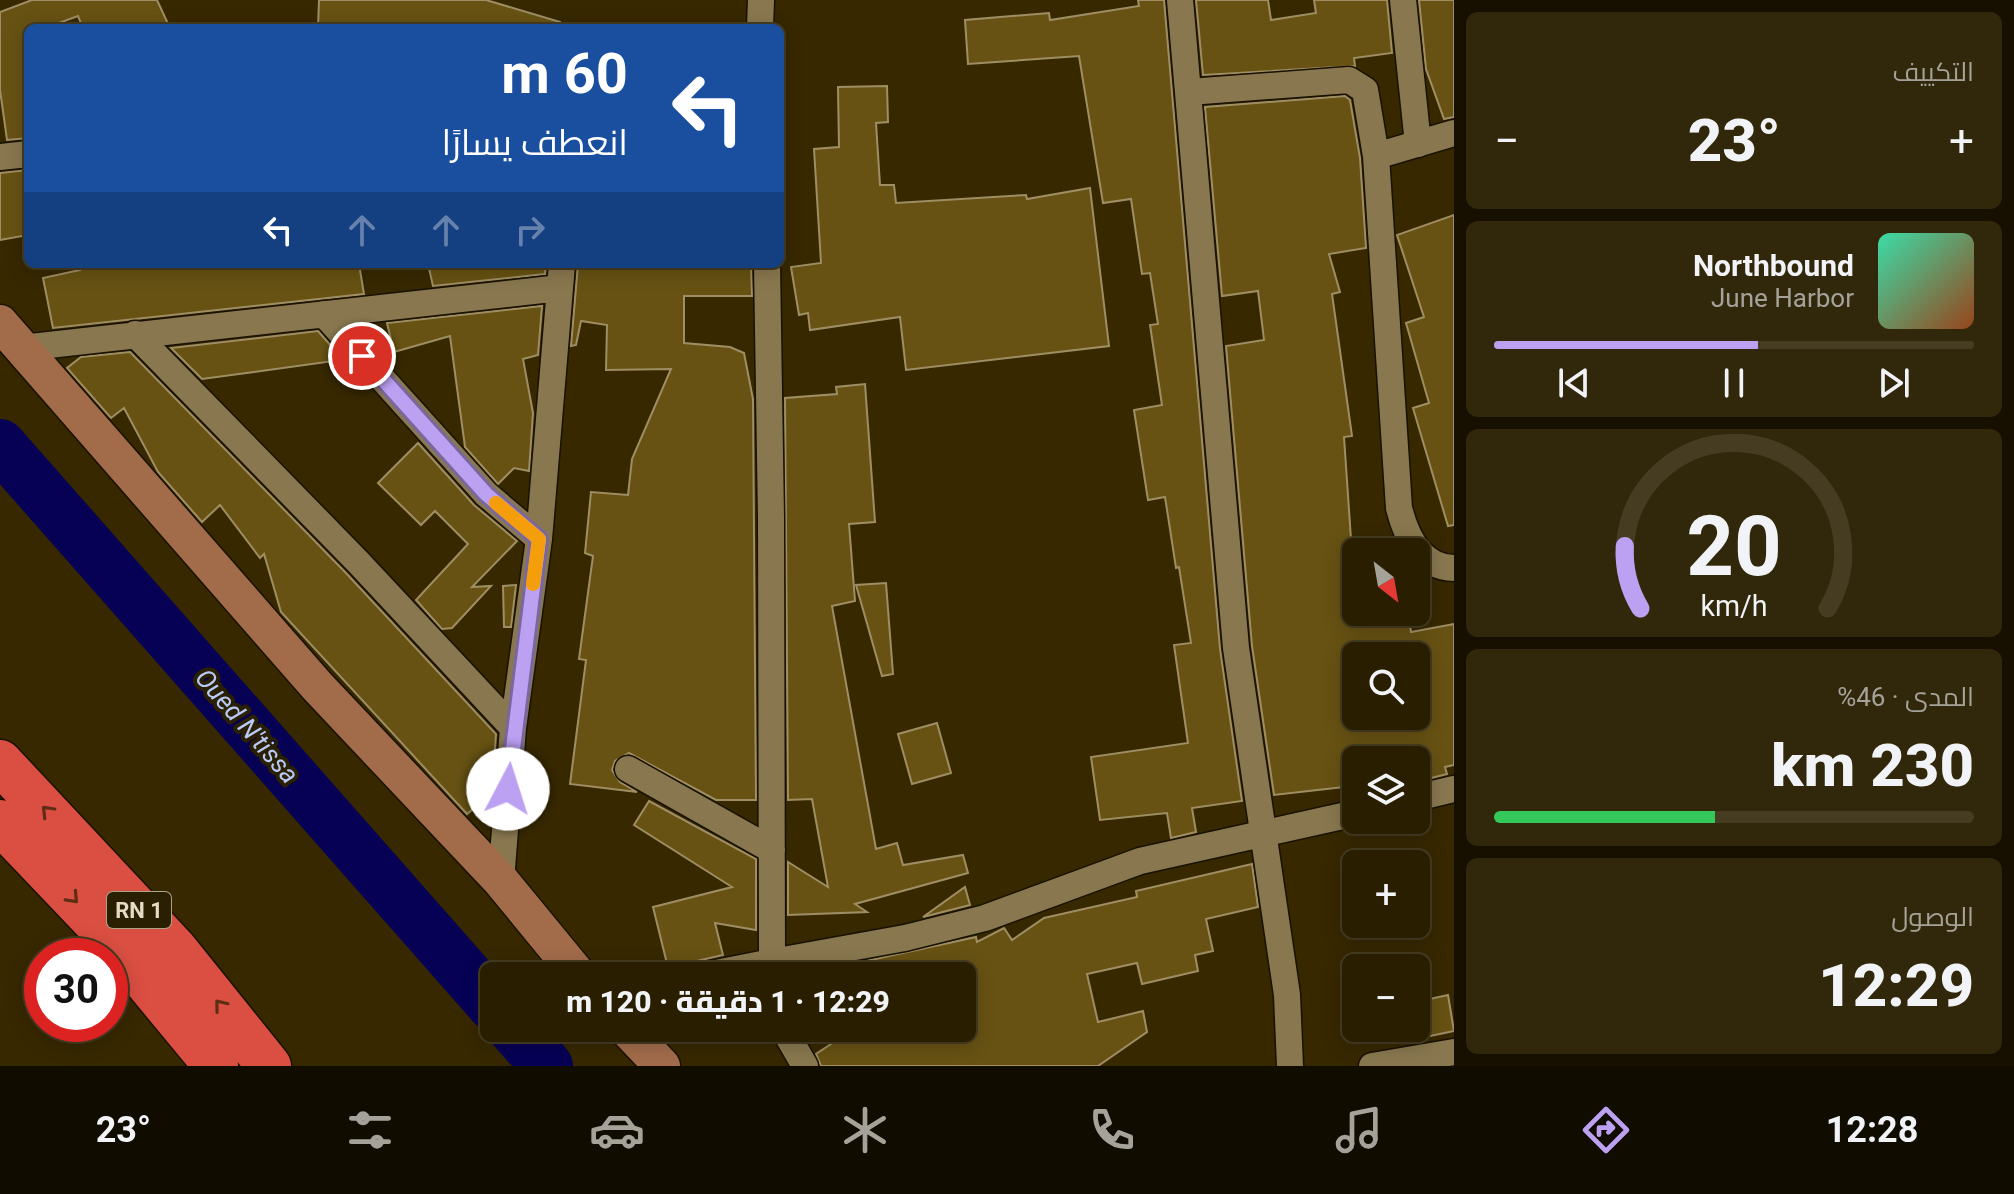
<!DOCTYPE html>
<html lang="ar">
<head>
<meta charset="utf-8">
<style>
  body { margin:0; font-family:Roboto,Cairo,sans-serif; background:#31270a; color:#f1f3f6; direction:rtl; height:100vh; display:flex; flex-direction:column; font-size:30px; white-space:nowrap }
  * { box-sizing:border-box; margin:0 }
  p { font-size:26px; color:#a5a299 }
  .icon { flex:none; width:44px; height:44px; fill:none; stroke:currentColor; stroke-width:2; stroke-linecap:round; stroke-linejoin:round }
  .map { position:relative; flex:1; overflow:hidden; direction:ltr }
  .panel { display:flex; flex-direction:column; gap:12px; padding:12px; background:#171000; width:560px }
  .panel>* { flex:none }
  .top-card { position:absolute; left:24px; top:24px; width:760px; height:244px; border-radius:12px; box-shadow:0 4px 20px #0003,0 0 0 2px #453c22; direction:rtl; background:#1a4fa0; color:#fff; overflow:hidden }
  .needle { width:52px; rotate:149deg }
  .fabs { position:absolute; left:1342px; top:538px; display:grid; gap:16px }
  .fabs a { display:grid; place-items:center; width:88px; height:88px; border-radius:12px; background:#291e00; box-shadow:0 4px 20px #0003,0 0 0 2px #453c22; font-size:40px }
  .speed { position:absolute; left:24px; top:938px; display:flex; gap:16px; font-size:40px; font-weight:700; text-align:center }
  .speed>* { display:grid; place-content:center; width:104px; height:104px; border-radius:50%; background:#291e00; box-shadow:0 4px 20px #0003,0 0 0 2px #453c22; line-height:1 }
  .speed .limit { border:12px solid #d22; background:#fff; color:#111 }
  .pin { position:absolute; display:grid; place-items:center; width:68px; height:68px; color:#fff; margin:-34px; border:4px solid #fff; border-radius:50%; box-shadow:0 2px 8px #0007 }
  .me { position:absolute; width:88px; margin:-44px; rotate:5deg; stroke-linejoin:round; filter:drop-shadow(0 0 6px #0008) }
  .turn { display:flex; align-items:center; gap:28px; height:168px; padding:0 24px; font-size:36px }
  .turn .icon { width:104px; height:104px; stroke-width:2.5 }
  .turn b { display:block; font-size:56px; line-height:68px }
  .lanes { display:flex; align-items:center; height:76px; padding:0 24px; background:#0003; justify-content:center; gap:40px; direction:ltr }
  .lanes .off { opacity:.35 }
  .big { font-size:60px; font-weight:800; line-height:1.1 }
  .panel .widget { flex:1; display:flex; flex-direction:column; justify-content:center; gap:12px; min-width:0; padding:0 28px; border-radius:12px; background:#31270a }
  .panel .dial { align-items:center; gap:0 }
  .dial svg { height:208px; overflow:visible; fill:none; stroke:#453c22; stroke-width:7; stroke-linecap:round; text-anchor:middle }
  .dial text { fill:#f1f3f6; stroke:none }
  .song { display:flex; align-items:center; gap:24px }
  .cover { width:96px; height:96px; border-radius:12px; background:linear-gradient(135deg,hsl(160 70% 55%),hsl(20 70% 35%)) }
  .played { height:8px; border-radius:4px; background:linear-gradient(90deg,#bca0f2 55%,#453c22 55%) }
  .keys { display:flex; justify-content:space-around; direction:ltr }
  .heat { display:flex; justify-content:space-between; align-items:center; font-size:44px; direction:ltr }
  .charge { height:12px; border-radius:6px; background:linear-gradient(90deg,#34c759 46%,#453c22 0) }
  .trip { position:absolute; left:480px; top:962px; width:496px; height:80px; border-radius:12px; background:#291e00; box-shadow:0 4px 20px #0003,0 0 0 2px #453c22; font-weight:800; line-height:80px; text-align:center; direction:rtl }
  .tab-bar { display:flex; height:128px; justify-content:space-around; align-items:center; background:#100c00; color:#a5a299 }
  .tab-bar .icon { width:56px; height:56px }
  .tab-bar .on { color:#bca0f2 }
  .tab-bar b { font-size:36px; color:#f1f3f6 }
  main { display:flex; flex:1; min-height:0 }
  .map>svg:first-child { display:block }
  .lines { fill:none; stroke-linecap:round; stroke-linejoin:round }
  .river { stroke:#070155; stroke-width:52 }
  .building { fill:#675213; stroke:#9f8e64; stroke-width:2; fill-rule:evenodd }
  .street-casing { stroke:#191200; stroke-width:29 }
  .secondary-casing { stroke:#191200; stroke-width:39 }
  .highway-casing { stroke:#191200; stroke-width:47 }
  .street { stroke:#89784f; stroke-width:26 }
  .secondary { stroke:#a26c4b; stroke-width:36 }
  .highway { stroke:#db4f42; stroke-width:44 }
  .oneway { stroke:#5f2d14 }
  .route-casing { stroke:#7a689d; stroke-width:20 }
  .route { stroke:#bca0f2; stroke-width:14 }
  .slow { stroke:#f59e0b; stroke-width:14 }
  .labels { text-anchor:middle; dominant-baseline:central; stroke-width:8; stroke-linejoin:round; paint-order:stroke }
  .shield { fill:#2a1f01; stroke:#aca38b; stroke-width:2 }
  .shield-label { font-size:22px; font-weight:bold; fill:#e4dbc6 }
  .water-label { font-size:26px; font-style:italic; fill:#b8caf8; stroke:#2a1f01 }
</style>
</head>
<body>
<main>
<section class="panel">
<div class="widget"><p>التكييف</p>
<div class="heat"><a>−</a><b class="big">23°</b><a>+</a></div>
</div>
<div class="widget">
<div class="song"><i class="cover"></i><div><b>Northbound</b><p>June Harbor</p></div></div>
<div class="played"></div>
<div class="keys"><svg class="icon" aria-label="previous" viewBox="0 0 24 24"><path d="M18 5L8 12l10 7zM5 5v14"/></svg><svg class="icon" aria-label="pause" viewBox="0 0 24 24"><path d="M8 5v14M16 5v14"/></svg><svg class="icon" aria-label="next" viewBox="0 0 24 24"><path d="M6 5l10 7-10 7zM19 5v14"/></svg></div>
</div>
<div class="widget dial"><svg viewBox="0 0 100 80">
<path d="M14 69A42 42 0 1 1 86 69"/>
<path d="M14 69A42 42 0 0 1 8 45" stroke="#bca0f2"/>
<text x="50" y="56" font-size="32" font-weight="700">20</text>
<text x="50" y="72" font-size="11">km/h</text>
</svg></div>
<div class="widget"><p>المدى · 46%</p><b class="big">230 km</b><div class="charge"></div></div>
<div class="widget"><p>الوصول</p><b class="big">12:29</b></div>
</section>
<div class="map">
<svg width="1454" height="1066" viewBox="0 0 1454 1066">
  <rect width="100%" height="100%" fill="#372800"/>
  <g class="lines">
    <path class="river" d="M0 445 494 1006
      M513 1028 547 1066"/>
  </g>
  <path class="building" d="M32 0H157L170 28H83L78 16 45 28H28V138L7 140 0 90V12Z
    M319 0H486L560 22 559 28H318Z
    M1138 0H1164L1220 649 1242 801 1192 808 1196 832 1171 838 1167 813 1100 820 1091 757 1188 743 1174 645 1191 643 1179 567 1176 568 1165 497 1148 500 1134 410 1162 405 1150 325 1158 324 1150 273 1142 274 1131 199 1103 203 1079 56 968 64 965 20 1049 13 1050 20 1139 6Z
    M1196 0H1268L1271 20 1316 13 1314 0H1387L1392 53 1354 58 1355 66 1203 75Z
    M1419 0H1454V117L1444 119 1426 69Z
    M887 86 888 122 876 123 880 185H894L896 203 1026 195 1027 199 1090 188 1109 346 906 370 900 317 810 330 808 313 799 315 791 267 821 263 814 149 839 147 838 87Z
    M1345 96 1350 100 1360 158 1366 248 1329 254 1340 292 1332 294 1352 436 1344 437 1356 612H1408L1411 632 1454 624V765L1445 767 1447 774 1416 782V760H1356V782L1344 787 1274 795 1252 646 1226 346 1264 340 1258 291 1222 296 1205 107ZM1356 656H1416V716H1356Z
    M28 170V235L0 240V173Z
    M1454 215V525L1448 526 1413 408 1429 403 1406 323 1424 317 1397 235Z
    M79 264H359L364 294 53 328 43 278 80 270Z
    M428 264H546L545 274 433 286Z
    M578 264H751L752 296H684V343L730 347 744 353 753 399 756 800H716L629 753 615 761 612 770 620 782 637 792 570 784 586 660 579 659 593 556 585 553 591 492 628 495 632 459 671 369 606 370 607 325 581 321 576 345 571 346Z
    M542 306 538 355 523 359 533 413 529 471 514 468 498 484 465 447 450 336 394 352 387 323Z
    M318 331 332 347 334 361 202 379 171 348Z
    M130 352 346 573 496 734 492 793 467 814 281 612 264 554 260 558 220 505 202 522 158 472 124 408 111 418 67 368 81 357Z
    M865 384 875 522 849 524 855 601 832 606 876 849 897 843 903 865 963 855 968 873 855 904 867 912 788 915V862L828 887 812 799 788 800 785 398 837 394 836 387Z
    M418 443 474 505 517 541 472 587 491 586 452 628 442 629 416 600 468 544 435 511 421 525 378 483Z
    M886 583 893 674 882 676 856 585Z
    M516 585 511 627H504L503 586Z
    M937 723 951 773 912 784 898 734Z
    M649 801 756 859V930L715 923 723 955 697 961 686 973 675 976H670L653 907 732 887 634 825Z
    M1252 864 1258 907 1206 919 1213 951 1195 955 1198 971 1142 984 1137 963 1087 974 1098 1022 1143 1011 1147 1032 1098 1066H821L816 1054 837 1040 835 1028H962V976H838L857 963 976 937 977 942 1004 928 1012 940 1044 918 1137 897 1136 891Z
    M965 887 970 905 923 917Z
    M1448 995 1454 1031 1416 1039V1002Z"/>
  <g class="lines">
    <g class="street-casing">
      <path id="street" d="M1180 0 1236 648 1287 995 1290 1066
        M1403 0 1418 144
        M760 28 761 0
        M1189 92 1349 80 1365 90 1376 156 1399 508C1406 536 1421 568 1454 568
        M1376 156 1454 133
        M0 157 28 154
        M324 314 486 494 539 539
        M135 334 358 562 513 728
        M22 348 560 288
        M628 769 772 850
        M1416 798 1454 789
        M501 881 513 728 539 539 562 264
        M701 976 772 962 771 518 767 264
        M773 976 772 962 905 938 985 918 1140 861 1356 813
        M783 1028 805 1066
        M1372 1066 1454 1052"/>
    </g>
    <g class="secondary-casing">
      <path id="secondary" d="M0 323 317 686 501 881 579 976
        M626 1028 662 1066"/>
    </g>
    <g class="highway-casing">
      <path id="highway" d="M0 762 175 949 269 1066
        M0 822 106 933 216 1066"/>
    </g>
    <use href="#street" class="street"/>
    <use href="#secondary" class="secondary"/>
    <use href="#highway" class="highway"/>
  </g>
  <defs><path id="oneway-chevron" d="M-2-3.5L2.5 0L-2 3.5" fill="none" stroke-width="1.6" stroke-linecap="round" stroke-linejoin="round" transform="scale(2)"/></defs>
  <g class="oneway">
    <use href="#oneway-chevron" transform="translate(47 811) rotate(-134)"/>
    <use href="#oneway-chevron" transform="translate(73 898) rotate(47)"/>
    <use href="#oneway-chevron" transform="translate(220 1005) rotate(-129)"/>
  </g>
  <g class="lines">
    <g class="route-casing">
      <path id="route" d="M362 356 486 494 539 539 508 789"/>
    </g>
    <use href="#route" class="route"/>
    <path class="slow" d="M496 503 539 539 533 584"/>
  </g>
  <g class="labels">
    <rect class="shield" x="107" y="892" width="64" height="36" rx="6"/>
    <g class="shield-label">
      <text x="139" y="910">RN 1</text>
    </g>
    <g class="water-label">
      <text transform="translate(247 726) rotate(49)">Oued N'tissa</text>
    </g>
  </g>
</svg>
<div class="fabs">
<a><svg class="needle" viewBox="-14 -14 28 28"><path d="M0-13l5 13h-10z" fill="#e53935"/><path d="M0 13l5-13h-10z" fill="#a5a299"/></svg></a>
<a><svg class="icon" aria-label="search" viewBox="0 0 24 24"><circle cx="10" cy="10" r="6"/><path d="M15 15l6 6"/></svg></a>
<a><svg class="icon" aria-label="layers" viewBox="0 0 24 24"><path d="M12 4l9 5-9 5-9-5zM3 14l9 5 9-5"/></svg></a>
<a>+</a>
<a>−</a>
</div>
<div class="speed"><div class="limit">30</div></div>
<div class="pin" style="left:362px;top:356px;background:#d93025"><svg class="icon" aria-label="arrive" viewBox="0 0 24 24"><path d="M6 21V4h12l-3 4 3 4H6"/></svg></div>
<svg class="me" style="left:508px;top:789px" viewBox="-20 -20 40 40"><circle r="19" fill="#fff"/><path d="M0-13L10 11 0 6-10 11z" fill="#bca0f2"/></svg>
<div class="trip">12:29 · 1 دقيقة · 120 m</div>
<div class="top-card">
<div class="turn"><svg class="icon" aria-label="left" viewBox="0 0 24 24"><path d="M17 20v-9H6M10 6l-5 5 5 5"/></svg><div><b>60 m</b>انعطف يسارًا</div></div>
<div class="lanes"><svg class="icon" aria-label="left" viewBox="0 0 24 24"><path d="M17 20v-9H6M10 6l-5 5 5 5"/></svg><svg class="icon off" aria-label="ahead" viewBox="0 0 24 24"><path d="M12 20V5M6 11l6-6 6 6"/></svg><svg class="icon off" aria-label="ahead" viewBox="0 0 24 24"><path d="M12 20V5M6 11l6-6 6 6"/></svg><svg class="icon off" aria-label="right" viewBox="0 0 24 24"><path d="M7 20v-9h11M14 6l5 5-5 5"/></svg></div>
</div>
</div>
</main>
<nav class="tab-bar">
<b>12:28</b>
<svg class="icon on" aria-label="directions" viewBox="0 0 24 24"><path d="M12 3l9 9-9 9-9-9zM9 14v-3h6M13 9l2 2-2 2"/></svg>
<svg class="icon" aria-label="music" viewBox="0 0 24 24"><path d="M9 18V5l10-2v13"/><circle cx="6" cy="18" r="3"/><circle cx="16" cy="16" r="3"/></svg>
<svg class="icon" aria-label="phone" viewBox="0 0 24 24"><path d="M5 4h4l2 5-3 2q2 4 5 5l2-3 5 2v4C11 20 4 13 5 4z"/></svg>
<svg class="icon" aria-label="climate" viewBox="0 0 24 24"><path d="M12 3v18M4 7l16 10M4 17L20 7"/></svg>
<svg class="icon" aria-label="car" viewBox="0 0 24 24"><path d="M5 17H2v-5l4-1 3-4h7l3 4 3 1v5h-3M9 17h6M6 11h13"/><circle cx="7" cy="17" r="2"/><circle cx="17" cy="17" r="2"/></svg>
<svg class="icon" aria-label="filters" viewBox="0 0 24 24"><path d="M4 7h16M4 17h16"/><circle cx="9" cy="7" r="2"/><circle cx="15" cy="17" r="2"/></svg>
<b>23°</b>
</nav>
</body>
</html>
